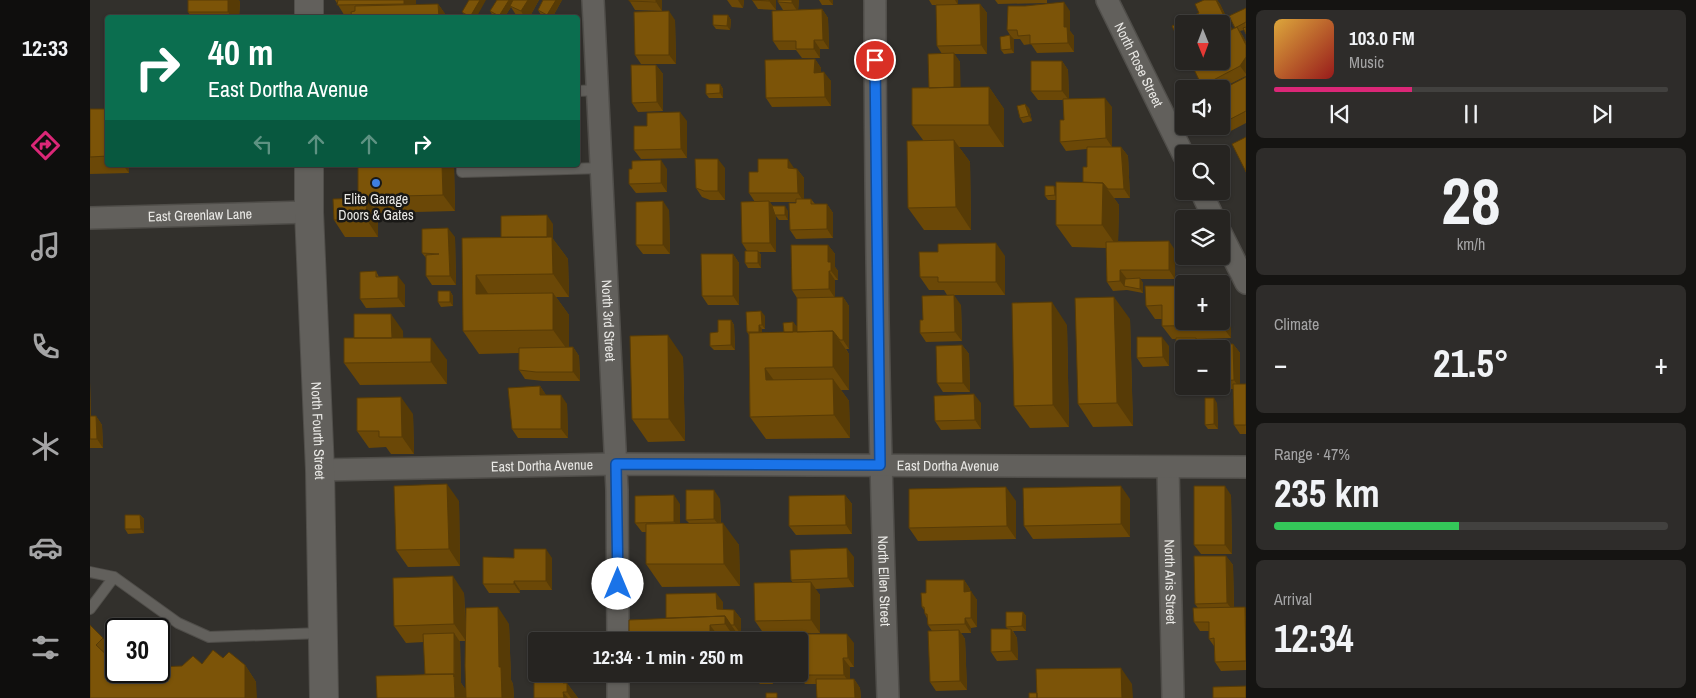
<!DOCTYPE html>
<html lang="en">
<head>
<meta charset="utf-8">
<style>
  body { margin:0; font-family:"Archivo Narrow",sans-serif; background:#2e2c2a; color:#f1f3f6; height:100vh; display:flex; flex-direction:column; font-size:19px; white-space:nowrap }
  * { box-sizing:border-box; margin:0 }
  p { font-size:16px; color:#a4a4a5 }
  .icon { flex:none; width:28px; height:28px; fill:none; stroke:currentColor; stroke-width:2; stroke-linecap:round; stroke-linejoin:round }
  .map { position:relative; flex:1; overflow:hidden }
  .panel { display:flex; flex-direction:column; gap:10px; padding:10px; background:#151412; width:450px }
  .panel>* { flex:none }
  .hud { position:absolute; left:15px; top:15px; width:475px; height:152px; border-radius:5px; box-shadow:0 1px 4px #0004,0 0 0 1px #42413f; background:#0b6e4f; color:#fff; overflow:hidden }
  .needle { width:32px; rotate:179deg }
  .fabs { position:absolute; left:1085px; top:15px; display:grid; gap:10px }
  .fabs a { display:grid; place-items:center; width:55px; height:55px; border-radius:5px; background:#262421; box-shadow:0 1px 4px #0004,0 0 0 1px #42413f; font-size:25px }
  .speed { position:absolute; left:15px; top:618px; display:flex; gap:10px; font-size:25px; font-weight:700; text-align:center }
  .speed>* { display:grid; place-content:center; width:65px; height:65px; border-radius:50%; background:#262421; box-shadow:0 1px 4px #0004,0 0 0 1px #42413f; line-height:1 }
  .speed .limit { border:2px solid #111; border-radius:8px; background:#fff; color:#111 }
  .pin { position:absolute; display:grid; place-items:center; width:42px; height:42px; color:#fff; margin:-21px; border:2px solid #fff; border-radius:50%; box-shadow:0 1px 5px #0007 }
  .me { position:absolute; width:55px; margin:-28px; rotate:0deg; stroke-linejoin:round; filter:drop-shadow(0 0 4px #0008) }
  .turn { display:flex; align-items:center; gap:18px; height:105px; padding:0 20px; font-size:22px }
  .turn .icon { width:65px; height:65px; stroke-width:2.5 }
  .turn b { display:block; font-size:35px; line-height:42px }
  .lanes { display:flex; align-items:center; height:48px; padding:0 20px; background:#0003; justify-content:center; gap:25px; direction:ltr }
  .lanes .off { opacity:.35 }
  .big { font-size:38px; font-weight:800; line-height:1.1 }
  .panel .card { flex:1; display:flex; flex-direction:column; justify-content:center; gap:8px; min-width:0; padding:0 18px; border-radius:8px; background:#2e2c2a }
  .panel .dial { align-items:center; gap:0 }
  .dial b { font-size:65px; line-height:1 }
  .song { display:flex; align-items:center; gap:15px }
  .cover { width:60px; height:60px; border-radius:8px; background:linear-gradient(135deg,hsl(40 70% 55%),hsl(0 70% 35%)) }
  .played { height:5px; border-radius:2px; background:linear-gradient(90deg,#db2777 35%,#42413f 35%) }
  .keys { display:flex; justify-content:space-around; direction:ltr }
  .heat { display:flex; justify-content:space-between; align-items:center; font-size:28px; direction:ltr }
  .charge { height:8px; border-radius:4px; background:linear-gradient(90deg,#34c759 47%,#42413f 0) }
  .trip { position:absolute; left:438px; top:632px; width:280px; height:50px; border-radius:5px; background:#262421; box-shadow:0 1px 4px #0004,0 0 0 1px #42413f; font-weight:800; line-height:50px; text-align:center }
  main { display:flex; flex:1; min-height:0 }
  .tabs { display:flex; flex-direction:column; width:90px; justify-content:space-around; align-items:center; background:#0f0e0d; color:#a4a4a5 }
  .tabs .icon { width:35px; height:35px }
  .tabs .current { color:#db2777 }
  .tabs b { font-size:22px; color:#f1f3f6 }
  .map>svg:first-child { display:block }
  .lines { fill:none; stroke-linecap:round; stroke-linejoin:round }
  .service-casing { stroke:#504e4a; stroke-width:12 }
  .minor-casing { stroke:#504e4a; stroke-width:24 }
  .secondary-casing { stroke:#504e4a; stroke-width:30 }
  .service { stroke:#62605c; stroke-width:10 }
  .minor { stroke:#62605c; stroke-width:21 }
  .secondary { stroke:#62605c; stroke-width:28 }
  .wall { fill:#6b4807; fill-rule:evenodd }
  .shaded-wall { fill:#573b06 }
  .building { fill:#7c5408; stroke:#573b06 }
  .route-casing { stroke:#114b97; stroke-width:12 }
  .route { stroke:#1a73e8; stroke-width:9 }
  .shop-dot { fill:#3f7fe0; stroke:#191816; stroke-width:2 }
  .labels { text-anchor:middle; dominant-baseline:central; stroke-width:5; stroke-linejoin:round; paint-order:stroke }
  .street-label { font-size:14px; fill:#e9e8e5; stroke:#191816 }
  .poi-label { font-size:14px; fill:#e9e8e5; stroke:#191816 }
</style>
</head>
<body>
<main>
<nav class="tabs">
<b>12:33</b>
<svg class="icon current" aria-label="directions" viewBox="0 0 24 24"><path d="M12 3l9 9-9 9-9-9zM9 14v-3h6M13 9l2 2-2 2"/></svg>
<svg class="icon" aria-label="music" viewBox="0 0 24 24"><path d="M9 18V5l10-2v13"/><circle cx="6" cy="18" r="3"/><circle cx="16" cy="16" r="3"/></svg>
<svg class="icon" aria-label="phone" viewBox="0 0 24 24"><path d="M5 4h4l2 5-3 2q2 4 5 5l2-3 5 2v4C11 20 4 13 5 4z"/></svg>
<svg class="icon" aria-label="climate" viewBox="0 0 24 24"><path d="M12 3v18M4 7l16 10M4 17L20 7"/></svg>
<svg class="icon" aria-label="car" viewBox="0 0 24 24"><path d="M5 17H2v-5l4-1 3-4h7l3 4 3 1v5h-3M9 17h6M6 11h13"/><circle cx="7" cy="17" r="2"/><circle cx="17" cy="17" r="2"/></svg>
<svg class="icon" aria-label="filters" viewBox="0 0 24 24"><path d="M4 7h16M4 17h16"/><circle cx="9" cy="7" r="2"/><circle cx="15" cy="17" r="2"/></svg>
</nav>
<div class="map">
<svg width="1156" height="698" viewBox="0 0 1156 698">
  <rect width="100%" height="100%" fill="#32302c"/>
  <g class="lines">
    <g class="service-casing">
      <path id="service" d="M488 91 508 90
        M372 165V172L512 168
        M0 572 24 577 88 623 119 637 231 633
        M0 609 24 577"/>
    </g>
    <g class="minor-casing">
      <g id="minor">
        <path id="s1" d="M503 0 527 490 528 641"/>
        <path id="s2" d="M785 0C785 233 790 465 798 698"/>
        <path id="s3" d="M1017 0 1094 156"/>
        <path d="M1111 191 1124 219"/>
        <path id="s4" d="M0 218 219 212"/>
        <path d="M1131 233 1156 283"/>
        <path id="s5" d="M1078 467 1083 698"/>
        <path id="s6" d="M230 470 526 464 1156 467"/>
        <path d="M528 674V698"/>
      </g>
    </g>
    <g class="secondary-casing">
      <g id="secondary">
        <path d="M219 0V18"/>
        <path id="s7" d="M219 165V212L230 470 234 698"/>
      </g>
    </g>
    <use href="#service" class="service"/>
    <use href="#minor" class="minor"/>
    <use href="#secondary" class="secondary"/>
  </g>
  <path class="wall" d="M245 0H326V5L348 4 358 18H256Z
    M407 0H449L439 18H431L426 15 421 7 414 18H406L403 16 400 11Z
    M472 0 462 18H456L451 15 448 10Z
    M539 0H572V11L545 10Z
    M637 0H654L653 8 642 7Z
    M662 0H686V10L668 9Z
    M709 0 708 10 732 9 738 18 739 49H730V58H712L706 50H689L683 41 693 10 688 2Z
    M729 0H743V5H732Z
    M839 0H868V5L890 4 897 13V54H864L870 62V87H899L914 109V147H869L880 162 881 230H834L818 208 833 140 822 125 839 88 852 54 847 46 846 5H842Z
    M905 0H957V3L908 4Z
    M1114 0H1127L1130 4 1142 29 1145 28 1156 8V34L1154 30 1150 31 1156 42V76L1130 89H1114L1112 86 1131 61V24H1094V50L1082 26 1109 13Z
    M150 1 149 18H102L98 12Z
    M980 11V31L984 36V52L947 53 941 44 934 45 930 39H924V53L914 54 911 50 920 35 917 30Z
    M372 12 386 18H378Z
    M638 15 641 20 640 30 626 29 623 25Z
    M585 20 586 64H551L545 55Z
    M725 59 731 68V72L741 81V106L682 107 676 98Z
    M972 61 978 70 979 99 1022 107V147H1031L1038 156 1040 198H1024L1029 205 1028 241 1085 250V279H1050L1053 283V293L1037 290 1023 291 1017 282 1016 248 982 247 966 225V200H958L955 196 964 186 966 188 993 182 997 167V149L976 151 970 142 974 120 973 100H948L941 91Z
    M566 65 573 74V111L548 112 542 103Z
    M1156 77V123L1137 133 1131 124V90Z
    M630 84 633 89V98H619L616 94Z
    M939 108 942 121 933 123 930 118Z
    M0 109H18V165H38L39 173 0 174Z
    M597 121V158L551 159 544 150 557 126Z
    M268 165H364L365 211 287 213 288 215V237H255L244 220 269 198 268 197Z
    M635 168V200H620L612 197 606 188Z
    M704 168 707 169 714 178V199H721L725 204H737L743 213V238L706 239 700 230 706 202H680L682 206 698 211V220H689L686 216V252H669L671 255V268H658L655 263 657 251 652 243 665 202 659 193 668 172Z
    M577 169V192L546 193 539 184Z
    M579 210 580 254H553L546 245Z
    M463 224V239L478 259 479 297H466L479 315V347H483L489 356 490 381H453L435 379 429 370V353L389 354 373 331 372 238 411 237Z
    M365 237 366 285H342L336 276V258L332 253Z
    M738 245 745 254V267L748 271V280H745V297H753L759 306V349H756L759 354V390H751L759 401 760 438 676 439 660 417 659 335 657 332 675 316V329H672V333L694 332 703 322 707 327 706 332H707V298L702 290Z
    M643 254 649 263V305H618L612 296Z
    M915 256V295H857L854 290H839L830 277Z
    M286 271 289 277 315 285V307L276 308 270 299Z
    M1088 286 1094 294V321L1131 298 1140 311 1141 338 1106 339 1109 342V344H1143L1150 353V384H1156V434H1150L1144 425 1143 389 1115 390 1112 386H1131V349H1094V352H1089L1086 348V339H1082L1072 326V319H1065L1056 306Z
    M360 291 363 296V306L351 307 348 302Z
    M871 305 872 341 836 342 830 333 833 320Z
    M1040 319 1043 426 1003 427 988 404Z
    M641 320 644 325 645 350H624L620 346Z
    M977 325 979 427 940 428 924 406Z
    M313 331V338L357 360V384L270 385 254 363 264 338Z
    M872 345 879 354 880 392H853L847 383Z
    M1079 346V366L1053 367 1047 358Z
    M593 357 595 441 558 442 542 419Z
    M0 382 1 416H6L12 425 13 448H0Z
    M450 386 456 395 477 404 478 438H428L422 429Z
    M891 403V429L851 430 845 421Z
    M1127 403 1128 429H1118L1115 425Z
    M323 414 324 454H301L296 447 279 448 267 431Z
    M755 495 762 504V534L706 535 699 526Z
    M1141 495 1142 554H1111L1104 545Z
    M630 499 631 523 649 545 650 586 572 587 556 564V532H552L545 523 590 504V524L599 523 596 520Z
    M1040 499V537L943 539 934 526Z
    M369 501 370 566 318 567 306 550Z
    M926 501V539L828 541 819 528Z
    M50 515 54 519V533L38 534 35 529Z
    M1136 556 1143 565 1144 607 1156 608V670L1131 671 1125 662 1124 646 1119 639V631H1110L1104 622 1108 608 1105 604Z
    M764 557V587L725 589 730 595V633L674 634 665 621 703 583 701 580Z
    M462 558V590H430V593H399L393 584Z
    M874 580 880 589V591L887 600V627L881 628V633H871L875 639 877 690 846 691 840 682 842 631 838 625 837 618 835 614V611L832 607 836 593Z
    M374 593 376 631 419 624 421 680 423 684 424 698H287L335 674 334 642 316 643 304 626ZM369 641H375L376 690 371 683 370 642Z
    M633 602V610H644L651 619V634H647L651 639V641H539L576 618Z
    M933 612 936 616V631H923L927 638 928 660 907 661 901 652 918 629 916 627Z
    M0 625 13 638 25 655 20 659 26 671 92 666 112 664 133 658 155 665 166 682 0 698Z
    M764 643V667H760V679H764L770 688 771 698H727L726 684H715L709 675H705L704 674H709Z
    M554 674H584L555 675Z
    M667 674H683V684H670L666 680Z
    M473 678 488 698H444Z"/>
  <path class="shaded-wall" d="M138 0H149L150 1 149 18H142L138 12Z
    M314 0H326V18H324L314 4Z
    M390 0H396L386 18H381L380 17Z
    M419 0H425L420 6 421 7 414 18H410L409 16Z
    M438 0H449L439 18H435L431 11Z
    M466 0H472L462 18H458L457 15Z
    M566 0H572V11L566 2Z
    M648 0H654L653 8Z
    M679 0H686V10L679 1Z
    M702 0H709L708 12 702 3Z
    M739 0H743V5Z
    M865 0H868V5Z
    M1126 0H1127L1130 4 1145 35 1139 26Z
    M974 2 980 11V31L984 36V52L978 43 974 27Z
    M348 4 358 18H349Z
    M890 4 897 13V54L891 45Z
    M732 9 738 18 739 49 733 40Z
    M579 11 585 20 586 64 579 55Z
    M638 15 641 20 640 30 637 26Z
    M1147 27 1153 36 1156 42V45Z
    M920 35 924 39V53L921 49Z
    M724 40 730 49V58L724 49Z
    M864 53 870 62 871 101 864 92Z
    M1156 57V74L1150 66Z
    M725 59 731 68V82L724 73Z
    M972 61 978 70 979 100 972 91Z
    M566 65 573 74V111L567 102Z
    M734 72 741 81V106L735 97Z
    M630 84 633 89V98L630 93Z
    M899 87 914 109V147L899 125Z
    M1015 98 1022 107V147L1016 138Z
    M935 104 939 108 942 121 939 116Z
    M590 112 597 121V158L591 149Z
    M864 140 880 162 881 230 866 207Z
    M1031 147 1038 156 1040 198 1034 189Z
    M628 159 635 168V200L628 191Z
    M698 159 704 168V177L698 168Z
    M571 160 577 169V192L571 183Z
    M33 165H38L39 173Z
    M352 165H364L365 211 353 195Z
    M707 169 714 178V202L708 193Z
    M1013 183 1029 205 1028 248 1012 225Z
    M964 186 968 190V200L965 195Z
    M276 198 288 215V237L277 220Z
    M573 201 579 210 580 254 573 245Z
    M679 201 686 210V252L680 243Z
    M737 204 743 213V238L737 229Z
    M695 206 698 211V220L695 215Z
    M457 215 463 224V239L478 259 479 297 463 274 457 245Z
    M358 228 365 237 366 285 360 276Z
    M1079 241 1085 250V279L1079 270Z
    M906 243 915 256V295L906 282Z
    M738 245 745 254V267L748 271V280L741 271 738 262Z
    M668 251 671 255V268L668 263Z
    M643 254 649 263V305L643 296Z
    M1030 270 1037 279 1034 286 1030 281Z
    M739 271 745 280V298L739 289Z
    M386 275 401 298 386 294Z
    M308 276 315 285V307L308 298Z
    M1050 278 1053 283V293L1050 289Z
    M1088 286 1094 294V306L1088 299Z
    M360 291 363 296V306L360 302Z
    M463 293 479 315V352L463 330Z
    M864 295 871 305 872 341 865 332Z
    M753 297 759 306V349L753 340Z
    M1024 297 1040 319 1043 426 1027 403Z
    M1131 298 1140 311 1141 338 1131 325Z
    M962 302 977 325 979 427 963 405Z
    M671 311 675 316V329L672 325Z
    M301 314 313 331 314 357 302 340Z
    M641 320 644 325 645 350 641 345Z
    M703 322 707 327 705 350 702 346Z
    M669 325 672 329V336L669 332Z
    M743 331 759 354V390L743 367Z
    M578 335 593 357 595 441 579 419Z
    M1072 337 1079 346V366L1073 357Z
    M341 338 357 360V384L341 362Z
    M1106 338 1109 342V349H1107L1106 347Z
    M1143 344 1150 353V389L1144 380Z
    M872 345 879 354 880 392 873 383Z
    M483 347 489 356 490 381 483 372Z
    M675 368 691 390 676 380Z
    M743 379 759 401 760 438 744 415Z
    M0 382V383L1 425 0 423Z
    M450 386 456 395H450Z
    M884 394 891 403V429L885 420Z
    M471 395 477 404 478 438 471 429Z
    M311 397 323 414 324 454 312 437Z
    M1124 398 1127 403 1128 429 1124 424Z
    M6 416 12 425 13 448 7 439Z
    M357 484 369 501 370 566 359 549Z
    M1031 486 1040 499V537L1031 524Z
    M1135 486 1141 495 1142 554 1135 545Z
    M916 487 926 501V539L917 526Z
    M624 490 630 499 631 528 624 519Z
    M584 495 590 504V531L584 522Z
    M755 495 762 504V534L756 525Z
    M50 515 54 519V533L51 529Z
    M633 523 649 545 650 586 634 564Z
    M757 548 764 557V587L758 578Z
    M456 549 462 558V590L456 581Z
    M1136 556 1143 565 1144 612 1137 603Z
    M363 576 374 593 376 641 364 624Z
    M874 580 880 589V601L874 592Z
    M424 581 430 590V593L424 584Z
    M721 582 730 595V633L721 620Z
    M881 591 887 600V627L881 618Z
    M626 593 633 602V619L627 609Z
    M408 607 419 624 421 680 423 684 424 698H412L409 667Z
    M1155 607 1156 608V645Z
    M644 610 651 619V634L644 625Z
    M933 612 936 616V631L932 626Z
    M635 616 651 639V641H647L635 624Z
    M875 618 881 628V633L875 624Z
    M620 625 632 641H620Z
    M921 629 927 638 928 660 921 651Z
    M869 630 875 639 877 690 870 681Z
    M364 633 370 642 371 683 376 690V698H365Z
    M757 634 764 643V667L758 658Z
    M753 658 760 667V684L754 675Z
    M155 665 166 682 167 698H155Z
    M1031 668 1042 684 1043 698H1032Z
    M679 674H683V684L680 679Z
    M473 678 488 698H481L477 692 473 683Z
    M764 679 770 688 771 698H765Z
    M473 692 478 698H474Z"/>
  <path class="building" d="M98 0H138V12H98Z
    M248 0H314V4L247 5Z
    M379 0H390L380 17 372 12Z
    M407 0H419L409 16 400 11Z
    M423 0H438L431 11 420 6Z
    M453 0H466L457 15 448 10Z
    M539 0H566V2L539 1Z
    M662 0H679V1Z
    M688 0H702V3L688 2Z
    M1114 0H1126L1139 26 1131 30V24H1094V49H1093L1082 26 1109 13 1105 4Z
    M974 2V27H977L978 43 940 44V35L928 36 927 30H917L918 6H935Z
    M348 4 349 18H262L261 12 265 11V6Z
    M890 4 891 45 847 46 846 5Z
    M1156 8V22L1145 28 1139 16Z
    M732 9 733 40H724V49H706V41H683L682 11Z
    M579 11V55H545L544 12Z
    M623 15H638L637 26 623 25Z
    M1147 27 1156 45V57L1150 66 1112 86 1100 61H1131V35Z
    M1156 27V34L1153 28Z
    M920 35 921 49 911 50 910 37Z
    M864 53V87L839 88 838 54Z
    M725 59 724 73 734 72 735 97 676 98 675 60Z
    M941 61H972V91H941Z
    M541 65H566L567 102 542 103Z
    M1156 77V111L1131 124V90Z
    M616 84H630V93L616 94Z
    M899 87V125H822V88Z
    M1015 98 1016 138 970 142V120H974L973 99Z
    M935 104 939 116 930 118 927 106Z
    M0 109H18V156L0 157Z
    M590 112 591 149 544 150V126H557V113Z
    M1156 137V172L1142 144Z
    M864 140 866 207 818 208 817 141Z
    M997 147H1031L1034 189H1018L1013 183 993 182V167H997Z
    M605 159H628V191H614L606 188Z
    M668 159H698V168L707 169 708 193H659V172H668Z
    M571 160V183L539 184V169H542V161Z
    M268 165H352L353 195 268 197Z
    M966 182 1013 183 1012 225H966Z
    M955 186H964L965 195 955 196Z
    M276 198 277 220H244L243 199Z
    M706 199H721V204H737V229L700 230 699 203H706Z
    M573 201V245H546V202Z
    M679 201 680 243H652L651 202Z
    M682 206H695V215H685Z
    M457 215V237H411V216Z
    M358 228 360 276H336V255L349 254 332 253V229Z
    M462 237 463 274 386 275V294L463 293V330L373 331 372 238Z
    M1079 241V270H1030V281L1017 282 1016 242Z
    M906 243V282H848V277H830L829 252H848V244Z
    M701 245H738V262H741V271H739V289L702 290Z
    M655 251H668V263H655Z
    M611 254H643V296H612Z
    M286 271V277L308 276V298L270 299V272Z
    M1050 278V289L1034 286 1035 279Z
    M1055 286H1088V299H1094V321H1131V316V325L1072 326V305L1056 306Z
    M348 291H360V302H348Z
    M864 295 865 332 830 333V320H833L832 296Z
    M753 297V340H750L743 331 707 332V298Z
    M1024 297 1027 403 988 404 985 298Z
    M962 302 963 405 924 406 922 303Z
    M671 311 672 325H669V332H657L656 312Z
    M264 314H301L302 338H264Z
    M628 320H641V345L620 346V333L628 332Z
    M703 322V332H694L693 323Z
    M743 331V367L675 368 676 380 743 379 744 415 660 417 659 333Z
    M578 335 579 419H542L540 336Z
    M1047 337H1072L1073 357 1047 358Z
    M254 338H341V362L254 363Z
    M1086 338H1106V347L1086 348Z
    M1109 344H1143L1144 380 1131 381V349H1109Z
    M872 345 873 383H847L846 346Z
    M483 347V372H446L429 370V348Z
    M1143 384H1156V425H1144Z
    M450 386V395H471V429H422L418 388Z
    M884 394 885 420 845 421 844 396Z
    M311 397 312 437H289V431H267V398Z
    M1115 398H1124V424L1115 425Z
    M0 416H6L7 439H0Z
    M357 484 359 549 306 550 304 486Z
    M1031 486V524L934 526 933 488Z
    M1104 486H1135V545H1104Z
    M916 487 917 526 819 528V489Z
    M596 490H624V519L596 520Z
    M584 495V522L545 523V496Z
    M755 495 756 525 699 526V496Z
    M35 515H50L51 529H35Z
    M633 523 634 564H556V524Z
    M757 548 758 578 701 580 700 550Z
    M424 549H456V581H424V584H393V557L424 558Z
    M1104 556H1136L1137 603 1105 604Z
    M363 576 364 624 304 626 303 578Z
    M836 580H874V592L881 591V618H875V624L838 625 837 614H835L834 607H832L831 593H836Z
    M721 582V620L665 621 664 583Z
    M626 593 627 609 644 610V625H641L635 616 576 618V594Z
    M408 607 409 667H411L412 698H376L375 666 376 608Z
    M1155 607 1156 661 1125 662 1124 638 1119 639V622H1104L1103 608Z
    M916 612H933L932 626 916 627Z
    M635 616V624L620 625V641H539V620Z
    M0 625 13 638 6 645 22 660 26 655V671H69V667L92 666 103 656 112 664 123 650 133 658 139 652 155 665V698H0Z
    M901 629H921V651L901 652Z
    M869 630 870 681 840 682 838 631Z
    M364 633V677V674H335L333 634Z
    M717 634H757L758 658H753L754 675H709V641H708H717Z
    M1031 668 1032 698H947L946 669Z
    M364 674 365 698H287L286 676Z
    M667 674H679L680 679 666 680Z
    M444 678H473V683H477V692H473L474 698H444Z
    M726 679H764L765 698H727Z
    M1156 686V698H1123V687Z
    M676 693H687V698H676Z
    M939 693H947V698H939Z"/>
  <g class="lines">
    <g class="route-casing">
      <path id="route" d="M528 584 526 464 790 465 785 60"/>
    </g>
    <use href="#route" class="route"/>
  </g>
  <circle class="shop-dot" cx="286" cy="183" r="5"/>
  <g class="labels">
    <g class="street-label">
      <text stroke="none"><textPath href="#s3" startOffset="72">North Rose Street</textPath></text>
      <text stroke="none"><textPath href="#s4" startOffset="110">East Greenlaw Lane</textPath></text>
      <text stroke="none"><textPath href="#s1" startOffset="321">North 3rd Street</textPath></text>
      <text stroke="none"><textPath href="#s7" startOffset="266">North Fourth Street</textPath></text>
      <text stroke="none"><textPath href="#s6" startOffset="222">East Dortha Avenue</textPath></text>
      <text stroke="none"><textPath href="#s6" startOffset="628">East Dortha Avenue</textPath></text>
      <text stroke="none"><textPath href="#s2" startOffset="581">North Ellen Street</textPath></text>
      <text stroke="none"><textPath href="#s5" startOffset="115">North Aris Street</textPath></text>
    </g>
    <g class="poi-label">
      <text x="286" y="199">Elite Garage<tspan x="286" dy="16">Doors &amp; Gates</tspan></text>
    </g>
  </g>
</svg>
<div class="fabs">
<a><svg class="needle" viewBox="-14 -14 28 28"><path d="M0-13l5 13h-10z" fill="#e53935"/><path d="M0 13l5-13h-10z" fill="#a4a4a5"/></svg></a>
<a><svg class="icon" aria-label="sound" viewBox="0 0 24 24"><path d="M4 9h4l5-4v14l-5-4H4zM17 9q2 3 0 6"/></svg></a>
<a><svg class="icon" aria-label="search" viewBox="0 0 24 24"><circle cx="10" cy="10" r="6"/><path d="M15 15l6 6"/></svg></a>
<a><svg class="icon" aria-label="layers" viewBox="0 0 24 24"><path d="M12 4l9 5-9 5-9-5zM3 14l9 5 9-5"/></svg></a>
<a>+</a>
<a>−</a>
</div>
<div class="speed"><div class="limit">30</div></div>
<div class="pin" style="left:785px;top:60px;background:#d93025"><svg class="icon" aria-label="arrive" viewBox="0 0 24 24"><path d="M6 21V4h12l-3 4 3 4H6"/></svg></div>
<svg class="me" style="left:528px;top:584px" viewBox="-20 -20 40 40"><circle r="19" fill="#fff"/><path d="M0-13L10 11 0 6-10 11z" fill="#1a73e8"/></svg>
<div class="trip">12:34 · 1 min · 250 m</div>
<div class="hud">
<div class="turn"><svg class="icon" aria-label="right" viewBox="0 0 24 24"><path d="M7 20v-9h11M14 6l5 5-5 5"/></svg><div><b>40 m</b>East Dortha Avenue</div></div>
<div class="lanes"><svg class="icon off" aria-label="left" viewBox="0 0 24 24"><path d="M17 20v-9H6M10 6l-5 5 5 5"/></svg><svg class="icon off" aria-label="ahead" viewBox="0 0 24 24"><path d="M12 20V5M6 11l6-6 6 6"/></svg><svg class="icon off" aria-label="ahead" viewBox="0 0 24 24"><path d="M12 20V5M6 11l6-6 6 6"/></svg><svg class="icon" aria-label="right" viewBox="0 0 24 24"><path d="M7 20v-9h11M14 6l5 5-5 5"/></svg></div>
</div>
</div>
<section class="panel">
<div class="card">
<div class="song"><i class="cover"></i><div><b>103.0 FM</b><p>Music</p></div></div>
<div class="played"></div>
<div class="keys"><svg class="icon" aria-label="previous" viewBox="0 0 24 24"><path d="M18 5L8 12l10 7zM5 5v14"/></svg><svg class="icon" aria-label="pause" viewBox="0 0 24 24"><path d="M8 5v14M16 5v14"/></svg><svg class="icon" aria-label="next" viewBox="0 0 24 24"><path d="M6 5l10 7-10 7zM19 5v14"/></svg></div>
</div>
<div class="card dial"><b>28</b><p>km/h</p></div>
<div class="card"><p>Climate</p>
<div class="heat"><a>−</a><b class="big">21.5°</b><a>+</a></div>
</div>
<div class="card"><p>Range · 47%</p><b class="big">235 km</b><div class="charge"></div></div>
<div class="card"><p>Arrival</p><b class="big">12:34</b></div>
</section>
</main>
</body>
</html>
